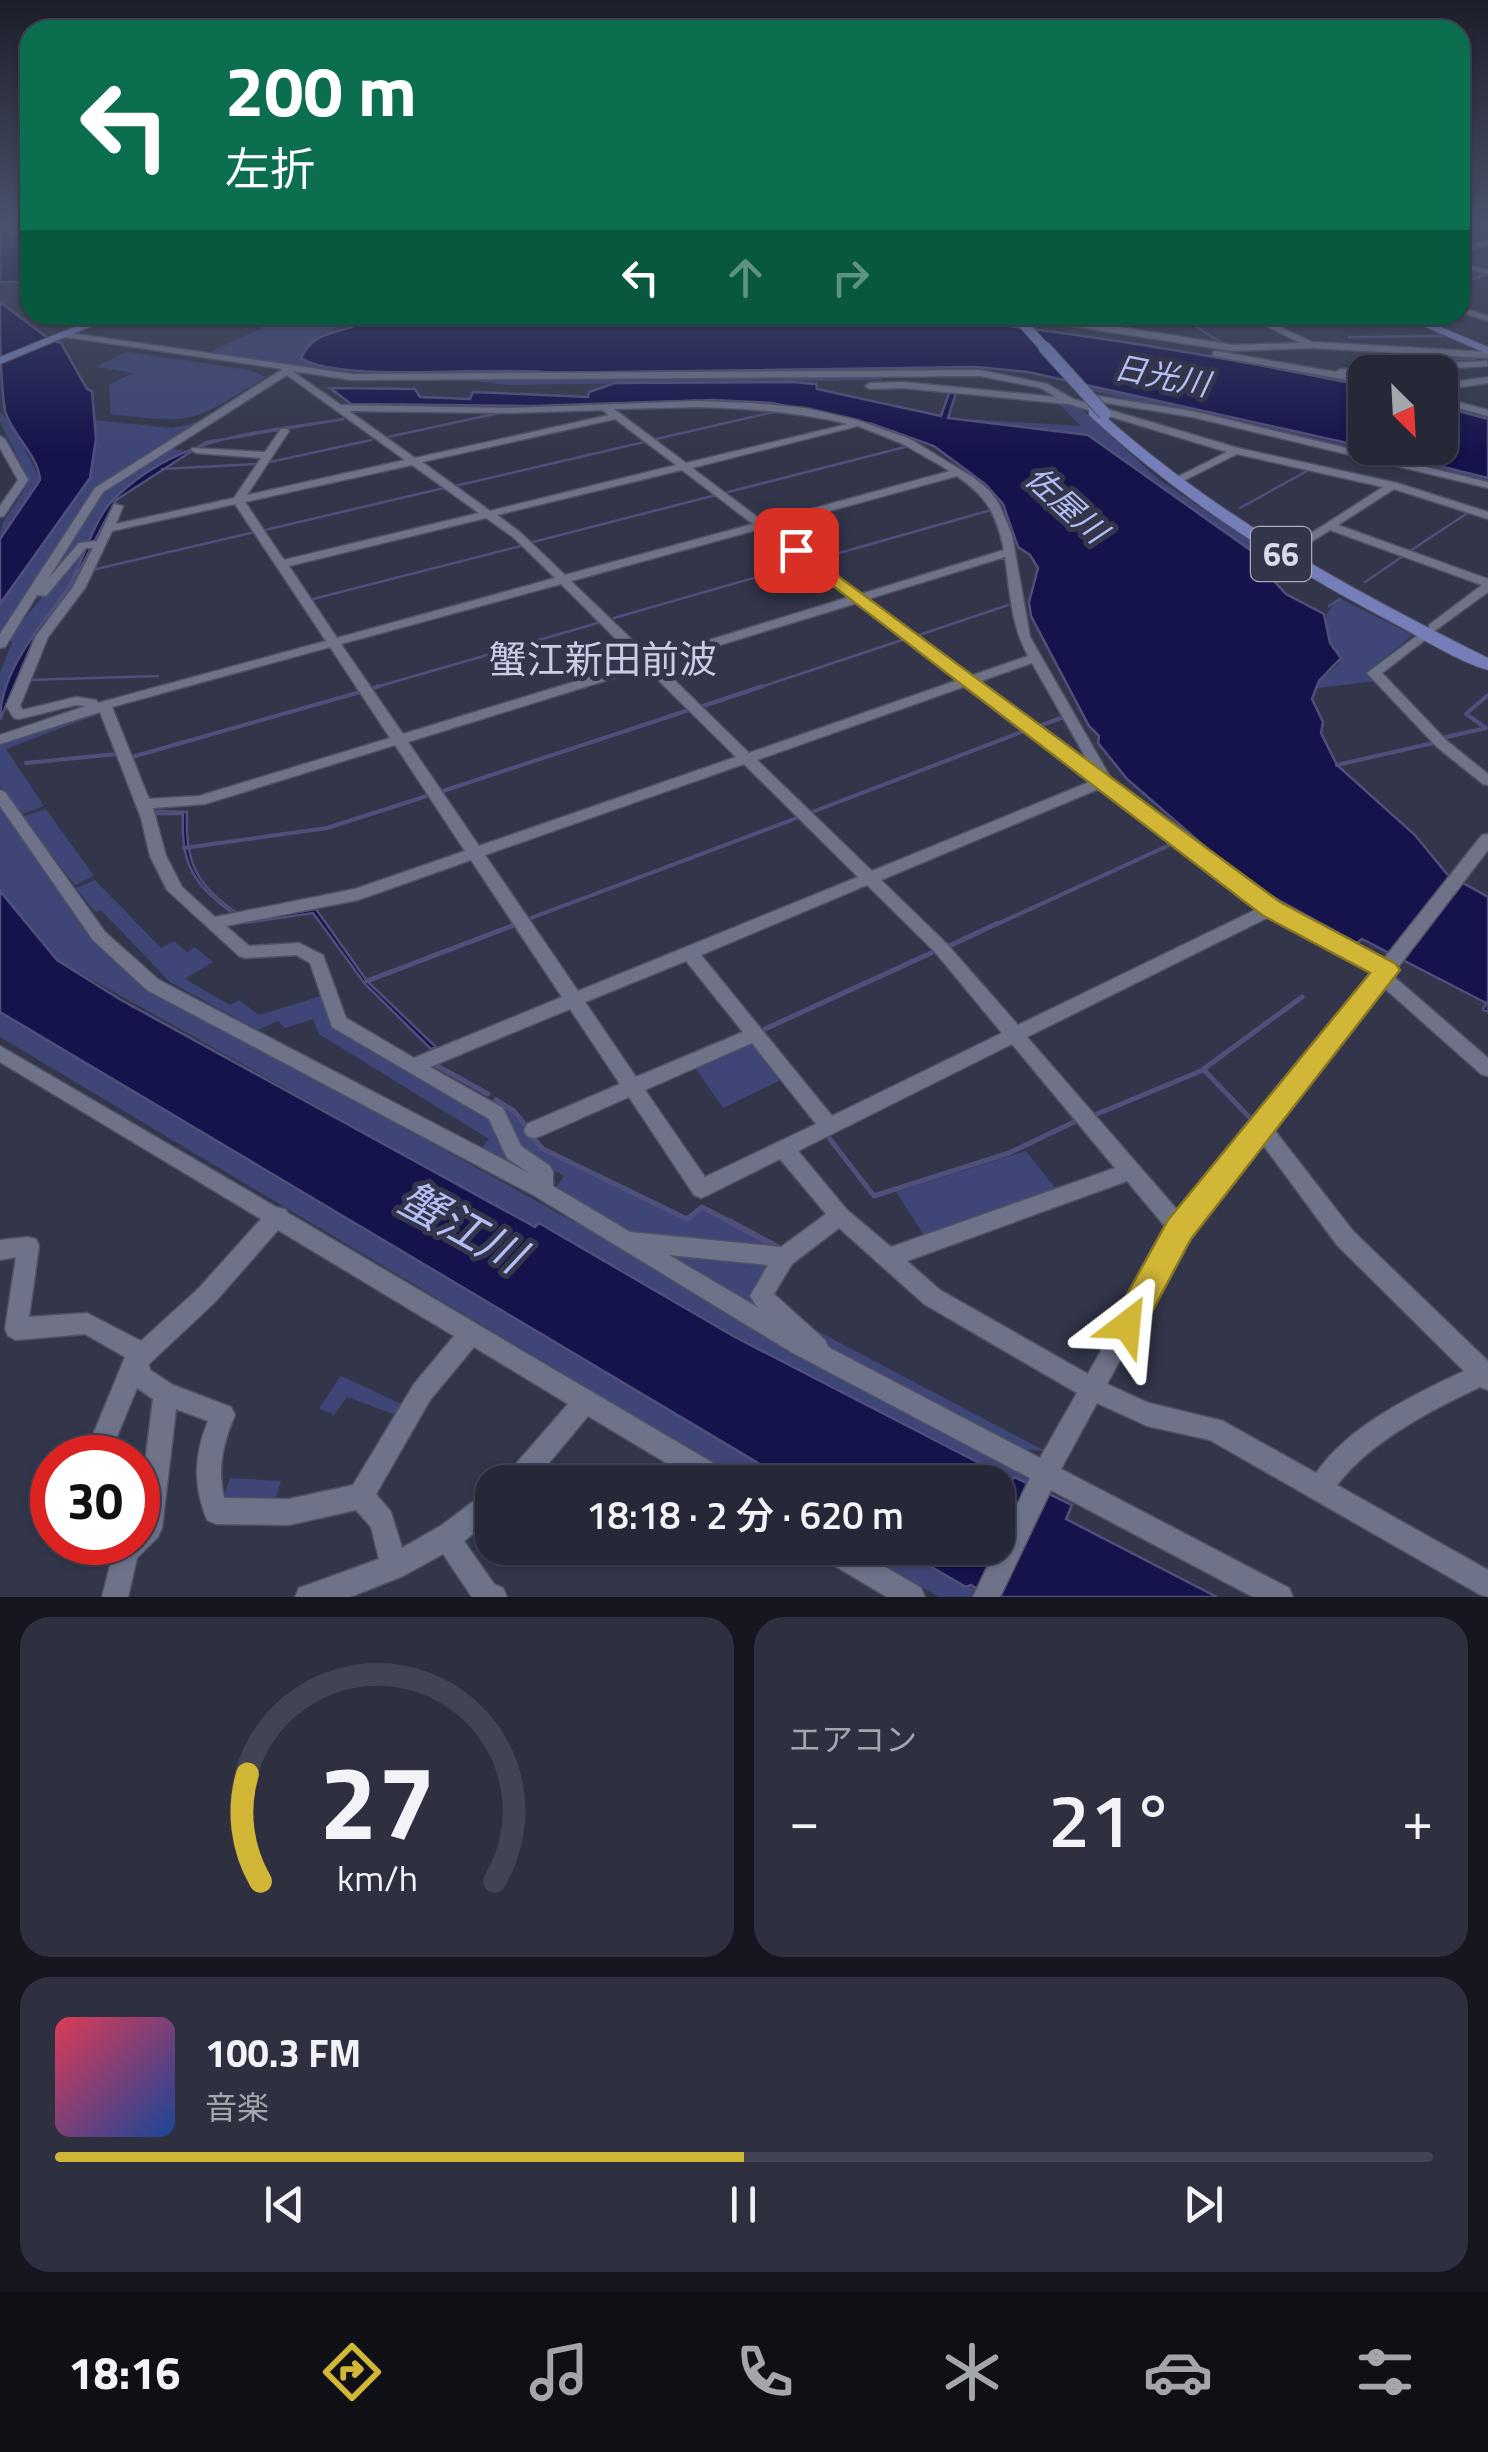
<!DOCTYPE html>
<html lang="ja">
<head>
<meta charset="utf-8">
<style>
  body { margin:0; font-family:"Titillium Web","Noto Sans JP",sans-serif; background:#2e3040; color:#f1f3f6; height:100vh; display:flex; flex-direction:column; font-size:38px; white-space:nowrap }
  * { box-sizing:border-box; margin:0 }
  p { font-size:32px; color:#a4a6ae }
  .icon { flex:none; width:55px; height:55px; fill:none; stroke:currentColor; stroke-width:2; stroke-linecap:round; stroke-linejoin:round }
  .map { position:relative; height:1597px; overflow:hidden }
  .sheet { display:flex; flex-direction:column; gap:20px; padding:20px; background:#15161f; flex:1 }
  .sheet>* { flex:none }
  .guide { position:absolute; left:20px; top:20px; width:1450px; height:305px; border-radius:30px; box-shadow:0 2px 8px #0004,0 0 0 2px #424453; background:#0b6e4f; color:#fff; overflow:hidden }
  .needle { width:65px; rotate:156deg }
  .tools { position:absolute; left:1348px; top:355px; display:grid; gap:20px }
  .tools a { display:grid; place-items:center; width:110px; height:110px; border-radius:20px; background:#262838; box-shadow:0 2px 8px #0004,0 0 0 2px #424453; font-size:50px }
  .speed { position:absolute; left:30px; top:1435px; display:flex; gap:20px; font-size:50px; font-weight:700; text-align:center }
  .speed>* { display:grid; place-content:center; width:130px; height:130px; border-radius:50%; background:#262838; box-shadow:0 2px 8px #0004,0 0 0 2px #424453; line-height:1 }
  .speed .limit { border:15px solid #d22; background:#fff; color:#111 }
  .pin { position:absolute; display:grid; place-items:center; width:85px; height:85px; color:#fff; margin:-42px; border-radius:20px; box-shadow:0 5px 15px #0006 }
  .me { position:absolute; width:110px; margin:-55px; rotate:29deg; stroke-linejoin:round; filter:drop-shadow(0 0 8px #0008) }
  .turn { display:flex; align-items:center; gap:35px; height:210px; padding:0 40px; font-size:45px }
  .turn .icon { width:130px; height:130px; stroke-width:2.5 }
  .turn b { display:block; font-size:70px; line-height:85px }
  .lanes { display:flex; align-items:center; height:95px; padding:0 40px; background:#0003; justify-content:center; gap:50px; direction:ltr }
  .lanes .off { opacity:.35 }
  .big { font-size:75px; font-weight:600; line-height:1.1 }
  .sheet .tile { flex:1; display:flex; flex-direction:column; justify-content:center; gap:15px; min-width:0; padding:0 35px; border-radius:30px; background:#2e3040 }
  .sheet .dial { align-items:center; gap:0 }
  .dial svg { height:260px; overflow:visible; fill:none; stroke:#424453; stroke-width:7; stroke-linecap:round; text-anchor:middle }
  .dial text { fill:#f1f3f6; stroke:none }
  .song { display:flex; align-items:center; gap:30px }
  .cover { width:120px; height:120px; border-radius:15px; background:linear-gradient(135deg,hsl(350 70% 55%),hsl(220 70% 35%)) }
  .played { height:10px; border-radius:5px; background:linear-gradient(90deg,#d2b736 50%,#424453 50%) }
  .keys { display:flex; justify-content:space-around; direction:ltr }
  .heat { display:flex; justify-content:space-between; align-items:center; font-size:55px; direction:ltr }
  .sheet .tiles { flex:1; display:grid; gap:20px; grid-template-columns:1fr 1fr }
  .tile:last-child { grid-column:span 2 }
  .trip { position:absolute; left:475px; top:1465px; width:540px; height:100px; border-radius:30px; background:#262838; box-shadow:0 2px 8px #0004,0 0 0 2px #424453; font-weight:600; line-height:100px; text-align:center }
  .tabs { display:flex; height:160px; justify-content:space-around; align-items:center; background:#0f1016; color:#a4a6ae }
  .tabs .icon { width:70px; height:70px }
  .tabs .current { color:#d2b736 }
  .tabs b { font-size:45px; color:#f1f3f6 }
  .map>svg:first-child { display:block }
  .green { fill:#3f4576 }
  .water { fill:#15134c; stroke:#504f7b; stroke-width:2.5 }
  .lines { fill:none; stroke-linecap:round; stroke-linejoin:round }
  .stream-far3 { stroke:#504f7b; stroke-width:2.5 }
  .stream-far2 { stroke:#504f7b; stroke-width:4 }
  .stream-far1 { stroke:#504f7b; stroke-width:5 }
  .stream { stroke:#504f7b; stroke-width:6 }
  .minor-casing { stroke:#4f5264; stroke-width:3 }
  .major-casing { stroke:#4f5264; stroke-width:2 }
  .minor { fill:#6f738a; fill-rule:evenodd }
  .major { fill:#767eb9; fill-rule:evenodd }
  .major-bridge-far1-casing { stroke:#4f5264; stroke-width:11; stroke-linecap:butt }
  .major-bridge-casing { stroke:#4f5264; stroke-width:14; stroke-linecap:butt }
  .major-bridge-far1 { stroke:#767eb9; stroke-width:10 }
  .major-bridge { stroke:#767eb9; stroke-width:12 }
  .route { fill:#d2b736; stroke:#887723; stroke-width:2.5 }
  .labels { text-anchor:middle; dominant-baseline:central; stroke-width:10; stroke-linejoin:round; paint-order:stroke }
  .far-water-label { font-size:32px; font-style:italic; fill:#b4bef5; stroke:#33364a }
  .shield { fill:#33364a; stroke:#a7aab9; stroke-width:2.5 }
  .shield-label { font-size:32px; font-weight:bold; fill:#d9dbe8 }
  .neighbourhood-label { font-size:38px; fill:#c9cee7; stroke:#33364a }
  .near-water-label { font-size:45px; font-style:italic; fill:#b4bef5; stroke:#33364a }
</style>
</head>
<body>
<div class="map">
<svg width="1488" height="1597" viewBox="0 0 1488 1597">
  <rect width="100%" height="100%" fill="#33364a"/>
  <path class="green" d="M232 315H302L360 324 334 329 311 343 319 363 339 369H307L210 352 262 328Z
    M126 352 249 370 266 377C194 421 196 425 111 414L109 385 133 373 96 367Z
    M880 374 882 380 511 385 442 378Z
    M1087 385 1488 478V484L1093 391Z
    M1055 400 1076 404 1157 478 1273 556 1263 559 1088 435 947 418 1081 426Z
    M0 413 14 425 40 480 0 539C0 514 22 503 28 479L0 422Z
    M96 420 173 428 204 420 95 491 0 639V604L90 478Z
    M165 448 186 451 116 496 90 543 79 544 34 598 102 492Z
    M85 546H89L66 591 28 643 0 704V673L12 642 8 638Z
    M1341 599 1413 635 1368 671 1375 681 1318 688 1319 681 1339 664C1328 639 1314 617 1341 599Z
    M101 713 6 749 44 806 20 815 0 786V745Z
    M0 803 137 980 1030 1474 1031 1485 1013 1480 735 1337 540 1223 535 1228 57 960 8 907 0 891Z
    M46 809 94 876 75 885 22 817Z
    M95 880 161 948 174 941 187 952 195 947 213 962 185 979 230 1005 239 1000 259 1015 324 995 334 1023 488 1115 528 1169 523 1175 479 1151 489 1139 319 1034 313 1019 285 1028 278 1021 258 1030 170 982 101 910 95 912 76 888Z
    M0 1012 790 1482H745L0 1037Z
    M750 1041 781 1080 723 1108 694 1066Z
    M494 1101 513 1112 542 1149 688 1220 702 1209 783 1253 632 1236 553 1191 564 1176 525 1154 508 1119 492 1103Z
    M1026 1151 1056 1189 924 1235 896 1192Z
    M654 1248 774 1259 750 1299 783 1328Z
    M789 1316 1045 1451 1010 1448 835 1357Z
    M341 1376 408 1407 401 1417 347 1397 334 1415 319 1408Z
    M230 1478 281 1481 273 1507 221 1504Z
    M855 1548H899L966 1587 978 1589 973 1597H939Z"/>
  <path class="water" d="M0 232 30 235V282H0Z
    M0 302 49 339 61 343 87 389 92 391 96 439 90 478 0 604V539L40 480C38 454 12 435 5 411 0 378 0 337 0 302Z
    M302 315H916C1066 331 1217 355 1365 386V447L1028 372 976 367 553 373C497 365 341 384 301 358 315 329 337 335 359 324Z
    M792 382 816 384 817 389 941 416 949 393H956L948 418 1088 435 1263 559 1261 567 1286 594 1324 614 1330 643 1341 658 1319 681 1312 699 1323 722 1321 733 1337 765 1415 835 1447 874 1488 897V1012L1483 1010 1486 1003 1362 939 1357 943 1269 895 1210 851 1127 779 1098 743 1099 736 1089 726 1031 616 1029 602 1038 568 1030 555 1018 547 1003 504 985 484 934 446 872 424 772 403 713 400 531 406 351 404 330 388 415 389 420 397 470 399 473 392 588 397 589 392 615 383Z
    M1440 406 1488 419V478L1366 448H1440Z
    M344 419 206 442 116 500 69 590 34 639 0 720C0 672 39 628 65 592 84 564 91 520 116 497 180 435 261 432 344 419Z
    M157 811 187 812C185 869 199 888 247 920L316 909 367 981 436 1047 431 1049 365 984 313 913 246 923C200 890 180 873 183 814H154Z
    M0 891 57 960 121 1000 535 1227 539 1223 735 1337 1012 1480 1014 1477 1072 1505 1066 1519 1217 1597H991L971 1585 966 1587 899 1548H998V1482H790L0 1012Z"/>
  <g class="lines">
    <path class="stream-far3" d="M1460 283 1488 274
      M1177 315 1224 344
      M1349 337 1442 336
      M1374 355 1400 360 1476 359
      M388 437 499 413
      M656 439 778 411
      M270 462 371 440
      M162 469 258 464
      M455 486 644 442
      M728 492 909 446
      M1240 508 1307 471
      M265 530 444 488
      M533 542 716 495
      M1410 551 1469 512
      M818 559 991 510
      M92 570 255 532
      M1365 582 1403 556
      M313 599 521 546
      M1329 606 1340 599
      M614 618 806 563
      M919 635 1008 605
      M28 680 158 676
      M373 688 601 622
      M755 689 905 639"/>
    <path class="stream-far2" d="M373 688 379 686
      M703 706 763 686
      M1042 725 1061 718
      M1442 738 1486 728 1466 714 1488 695
      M132 757 360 692
      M26 763 117 754
      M1337 765 1433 743
      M443 791 689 710
      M812 812 1027 730
      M184 848 327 828 430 795
      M531 918 797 818
      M512 926 517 924
      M993 926 1176 842"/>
    <path class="stream-far1" d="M949 946 998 923
      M367 981 517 924
      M765 1029 931 953
      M432 1063 488 1094
      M1204 1070 1249 1117
      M496 1100 514 1111 527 1127
      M1097 1114 1201 1071 1302 997
      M531 1136 543 1149 687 1219 702 1207 734 1224
      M829 1138 874 1196 1009 1153 1076 1121"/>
    <path class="stream" d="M729 1221 779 1248"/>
    <g class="minor-casing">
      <path id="minor" d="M8 228H30V232Z
        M1488 240V244L1460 253V249Z
        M1460 263 1488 270V274L1460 267Z
        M1460 307 1488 316V321L1460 312Z
        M1000 315H1044L1233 345 1301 343 1244 315H1254L1312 342 1488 352V358L1312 348 1233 351Z
        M69 333 352 374 980 370 1047 384 1073 399 1238 448 1397 483 1488 512V519L1394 489 1338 525 1488 579V592L1433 632 1429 631V625L1482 585 1330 530 1295 552H1287L1285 550 1383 487 1237 454 1183 481 1178 478 1179 476 1227 452 1069 404 903 388 870 389 865 386 870 383 903 382 1056 397 1041 388 980 376 352 380 292 371 341 405 509 408 697 401 751 403 805 408 857 420 910 439 974 478 990 491 999 504 1012 535 1030 637 1113 782 1277 905 1383 960 1482 835 1488 834V850L1392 975 1488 1058V1076L1481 1074 1382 986 1272 1127 1353 1231 1488 1361V1390L1480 1387C1430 1411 1372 1440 1337 1485L1488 1570V1597L1479 1594 1210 1440 1147 1426 1097 1403 1061 1469 1289 1588 1293 1597H1253L1051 1490 1000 1597H973L1030 1478 791 1352 535 1196 147 990 93 940 0 806V790L5 792 105 932 159 980 529 1173 507 1158 489 1119 332 1027 310 963 296 955 245 958 239 956 167 890 150 856 141 818 100 712 0 744V735L86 706 76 705 19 719 14 718 6 706 36 636 73 587 93 548H86L46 596 37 595 5 647 0 648V634L95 488 283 369 66 337 65 335ZM287 375 405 460 247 495 289 431 287 429H281L265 452 192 448 191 450 196 453 261 458 234 498 116 524 123 506 114 504 97 541 79 543 48 579 103 492ZM697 407C748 408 797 412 848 424L686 463 614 409ZM602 410 609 415 415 458 349 411 509 413ZM615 419 676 465 490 511 422 462ZM858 426 903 444 950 471 764 522 692 468ZM412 465 479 513 284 560 245 502ZM682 470 753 524 565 575 521 533 497 515ZM957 476C987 497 996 513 1004 550L861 594 771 527ZM235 504 326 641 98 703 96 700 76 697 23 710 20 706 48 637 85 588 112 531ZM486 518 513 537 555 578 337 638 289 566ZM760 529 849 597 651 658 571 581ZM1005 557C1010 592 1011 625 1028 656L970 676 868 599ZM561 584 639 662 403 734 341 644ZM857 603 958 680 749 753 658 664ZM330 647 390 738 199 796 149 799 112 707ZM1032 663 1090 765 978 682ZM646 668 736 757 479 846 408 742ZM966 686 1092 781 872 871 757 760ZM395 745 465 851 355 889 215 917 182 887 166 856 153 808 205 804ZM744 764 858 877 578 991 485 855ZM1101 788 1259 908 1018 1025 947 944 881 880ZM471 860 562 997 414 1058 346 1018 323 955 299 943 249 946 226 926 358 900ZM867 885 935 952 1002 1033 832 1116 701 955ZM1271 916 1374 971 1180 1213 1027 1037ZM686 961 743 1032 636 1077 585 1002ZM570 1009 620 1084 527 1124 524 1130 527 1136 534 1138 541 1136 629 1097 694 1195 701 1198 708 1195 780 1159 826 1214 781 1247 630 1232 553 1186V1172L550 1166 521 1146 503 1108 430 1067ZM752 1043 816 1124 705 1177 645 1090ZM1012 1044 1115 1168 891 1247 847 1210 798 1151ZM1261 1142 1337 1245 1464 1371C1411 1396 1350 1425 1316 1473L1223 1421 1149 1403 1107 1384 1188 1236ZM1127 1181 1168 1230 1088 1374 940 1290 907 1261ZM839 1228 924 1304 1077 1393 1040 1458 828 1347 825 1340 774 1294 792 1264ZM669 1255 768 1265 750 1296 757 1307Z
        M1216 351 1336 372 1340 369 1487 361 1488 366 1347 374 1365 377V383L1213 356V352Z
        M1488 377V383L1440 390V384Z
        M1097 396 1192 411 1488 482V488L1192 417 1094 401V397Z
        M1440 397 1488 410V416L1440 403Z
        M0 436 5 439 28 480 4 516 0 517V506L18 480 0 448Z
        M1425 630 1431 634 1429 637 1382 673 1447 741 1488 774V785L1483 784 1437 747 1367 673Z
        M0 1046 276 1207 285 1209 288 1213 730 1473 733 1482H698L588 1416 533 1482H505L508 1473 568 1404 474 1347 430 1400 376 1494 391 1512 402 1548 442 1525 483 1494 492 1491V1519L464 1541 494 1584 503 1588 507 1597H472L443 1554 403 1576 350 1597H295L299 1588 379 1559 371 1527 356 1510 289 1525 216 1524 207 1520C193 1485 194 1456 208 1421L176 1409 162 1528 158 1537 137 1558 128 1597H102L116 1542H138V1519L153 1399 137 1388 109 1456 104 1458 91 1456 88 1447 125 1357 85 1334 16 1340 8 1336 5 1329 16 1257 0 1260V1240L28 1237 36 1239 39 1246 29 1317 87 1313 141 1341 199 1288 261 1219 0 1062ZM278 1230 454 1336 414 1384 353 1485 289 1499 224 1498C217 1468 223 1443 235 1415L231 1407 173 1385 150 1370 149 1364 215 1302Z
        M816 1548H853L921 1588 925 1597H887L820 1557Z"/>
    </g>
    <g class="major-casing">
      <path id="major" d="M104 315H118L0 364V357Z
        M1398 315H1412L1488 347V354Z
        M1089 409H1097C1214 515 1348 588 1488 658V670C1457 661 1427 641 1399 626 1286 567 1182 501 1089 415Z"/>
    </g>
    <use href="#minor" class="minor"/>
    <use href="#major" class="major"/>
    <g class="major-bridge-far1-casing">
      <path id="major-bridge-far1" d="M1015 315 1046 349"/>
    </g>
    <g class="major-bridge-casing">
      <path id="major-bridge" d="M1044 347 1105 414"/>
    </g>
    <use href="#major-bridge-far1" class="major-bridge-far1"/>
    <use href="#major-bridge" class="major-bridge"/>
  </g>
  <linearGradient id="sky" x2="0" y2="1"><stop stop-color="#1c1e29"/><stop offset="0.5" stop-color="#4a526b"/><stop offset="1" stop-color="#4a526b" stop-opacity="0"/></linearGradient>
  <rect width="1488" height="452" fill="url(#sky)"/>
  <path class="route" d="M796 545 1280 902 1396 964 1400 970 1191 1239 1139 1336 1127 1341 1115 1336 1110 1325 1168 1220 1370 973 1262 915 790 553V546Z"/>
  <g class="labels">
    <g class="far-water-label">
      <text transform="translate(1162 375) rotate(11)">日光川</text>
      <text transform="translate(1067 504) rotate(42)">佐屋川</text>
    </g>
    <rect class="shield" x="1251" y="527" width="60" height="54" rx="8"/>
    <g class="shield-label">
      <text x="1281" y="554">66</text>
    </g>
    <g class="neighbourhood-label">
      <text x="603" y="659">蟹江新田前波</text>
    </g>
    <g class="near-water-label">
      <text transform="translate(462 1226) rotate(29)">蟹江川</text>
    </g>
  </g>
</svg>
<div class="tools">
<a><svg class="needle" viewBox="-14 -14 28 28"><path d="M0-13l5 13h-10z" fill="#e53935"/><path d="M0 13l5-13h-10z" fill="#a4a6ae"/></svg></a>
</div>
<div class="speed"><div class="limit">30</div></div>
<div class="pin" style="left:796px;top:550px;background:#d93025"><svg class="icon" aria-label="arrive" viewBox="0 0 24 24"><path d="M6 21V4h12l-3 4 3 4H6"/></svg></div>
<svg class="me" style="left:1127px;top:1325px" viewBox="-20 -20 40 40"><path d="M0-17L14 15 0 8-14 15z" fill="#d2b736" stroke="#fff" stroke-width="4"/></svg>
<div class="trip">18:18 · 2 分 · 620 m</div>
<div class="guide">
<div class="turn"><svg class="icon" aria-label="left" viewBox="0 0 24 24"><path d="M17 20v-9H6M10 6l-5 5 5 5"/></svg><div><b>200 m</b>左折</div></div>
<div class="lanes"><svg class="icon" aria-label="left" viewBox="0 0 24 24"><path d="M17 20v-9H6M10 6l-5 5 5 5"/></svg><svg class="icon off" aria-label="ahead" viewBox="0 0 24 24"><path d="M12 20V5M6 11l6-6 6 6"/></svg><svg class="icon off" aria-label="right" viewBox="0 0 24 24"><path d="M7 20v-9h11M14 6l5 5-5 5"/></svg></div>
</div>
</div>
<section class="sheet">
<div class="tiles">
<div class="tile dial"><svg viewBox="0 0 100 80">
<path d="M14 69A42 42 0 1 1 86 69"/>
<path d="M14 69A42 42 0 0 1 10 36" stroke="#d2b736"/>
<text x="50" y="56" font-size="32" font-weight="700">27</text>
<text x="50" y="72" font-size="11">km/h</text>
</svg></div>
<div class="tile"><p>エアコン</p>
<div class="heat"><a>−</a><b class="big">21°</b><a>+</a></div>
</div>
<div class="tile">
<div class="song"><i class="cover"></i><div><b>100.3 FM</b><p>音楽</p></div></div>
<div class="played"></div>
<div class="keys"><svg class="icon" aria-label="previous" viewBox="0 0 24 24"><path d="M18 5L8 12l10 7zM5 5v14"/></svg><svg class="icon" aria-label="pause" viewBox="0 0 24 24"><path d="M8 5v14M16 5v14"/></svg><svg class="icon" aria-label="next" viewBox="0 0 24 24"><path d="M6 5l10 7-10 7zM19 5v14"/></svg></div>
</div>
</div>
</section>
<nav class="tabs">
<b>18:16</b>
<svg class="icon current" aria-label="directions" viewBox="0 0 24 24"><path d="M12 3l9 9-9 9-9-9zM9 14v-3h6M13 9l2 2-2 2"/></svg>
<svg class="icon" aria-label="music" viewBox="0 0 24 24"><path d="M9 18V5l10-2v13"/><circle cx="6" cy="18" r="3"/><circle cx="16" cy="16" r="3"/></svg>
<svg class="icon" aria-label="phone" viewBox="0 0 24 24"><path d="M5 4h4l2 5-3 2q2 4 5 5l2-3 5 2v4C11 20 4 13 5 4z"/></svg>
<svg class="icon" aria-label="climate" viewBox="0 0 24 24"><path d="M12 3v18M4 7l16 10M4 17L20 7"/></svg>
<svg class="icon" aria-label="car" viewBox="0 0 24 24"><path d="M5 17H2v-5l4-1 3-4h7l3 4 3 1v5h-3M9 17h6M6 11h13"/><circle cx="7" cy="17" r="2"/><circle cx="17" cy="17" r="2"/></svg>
<svg class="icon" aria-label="filters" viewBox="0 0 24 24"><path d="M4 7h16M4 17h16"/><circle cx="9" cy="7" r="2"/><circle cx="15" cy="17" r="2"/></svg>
</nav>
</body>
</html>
